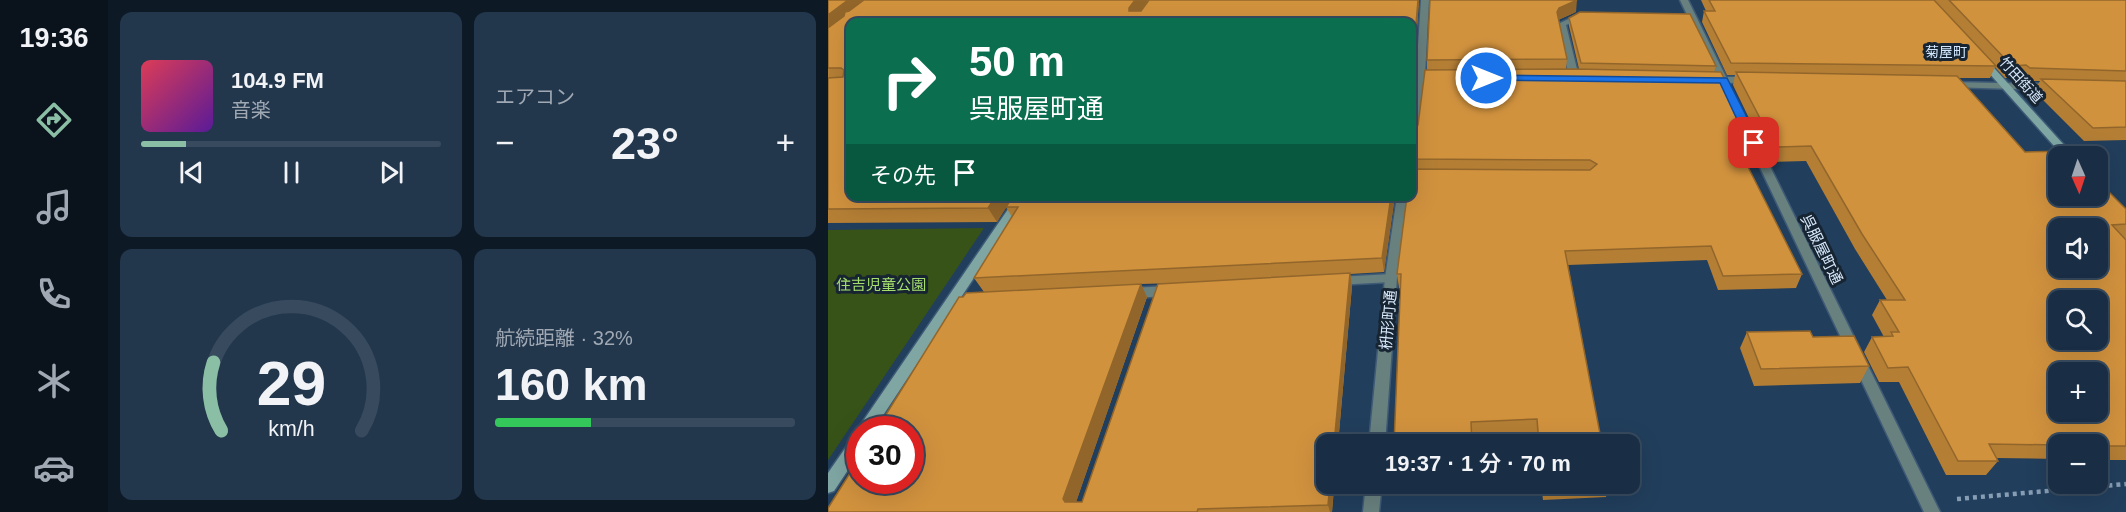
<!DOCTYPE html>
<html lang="ja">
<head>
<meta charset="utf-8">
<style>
  body { margin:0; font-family:Arial,"Noto Sans JP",sans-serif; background:#22364c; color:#f1f3f6; height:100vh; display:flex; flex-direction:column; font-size:22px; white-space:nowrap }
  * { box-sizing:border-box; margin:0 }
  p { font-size:20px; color:#9fa8b3 }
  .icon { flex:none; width:33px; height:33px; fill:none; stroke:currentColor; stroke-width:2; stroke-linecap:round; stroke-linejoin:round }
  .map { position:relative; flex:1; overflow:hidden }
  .details { display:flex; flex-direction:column; gap:12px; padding:12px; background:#0e1926; width:720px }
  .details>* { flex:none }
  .guide { position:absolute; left:18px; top:18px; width:570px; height:183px; border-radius:12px; box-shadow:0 6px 24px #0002,0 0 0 2px #374a5e; background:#0b6e4f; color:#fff; overflow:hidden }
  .needle { width:39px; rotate:177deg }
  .controls { position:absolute; left:1220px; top:146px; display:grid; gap:12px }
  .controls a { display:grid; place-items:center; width:60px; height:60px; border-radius:12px; background:#192e45; box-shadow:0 6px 24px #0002,0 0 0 2px #374a5e; font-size:30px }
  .speed { position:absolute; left:18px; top:416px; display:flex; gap:12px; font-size:30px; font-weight:700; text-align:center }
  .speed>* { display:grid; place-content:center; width:78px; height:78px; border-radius:50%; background:#192e45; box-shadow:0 6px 24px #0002,0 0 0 2px #374a5e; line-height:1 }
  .speed .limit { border:9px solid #d22; background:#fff; color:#111 }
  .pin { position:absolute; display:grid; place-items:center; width:51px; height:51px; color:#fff; margin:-26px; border-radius:12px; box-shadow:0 3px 9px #0006 }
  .me { position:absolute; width:66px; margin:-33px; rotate:90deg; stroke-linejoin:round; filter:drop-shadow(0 0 4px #0008) }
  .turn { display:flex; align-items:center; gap:21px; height:126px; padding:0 24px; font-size:27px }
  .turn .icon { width:78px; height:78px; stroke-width:2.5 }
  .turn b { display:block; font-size:42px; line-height:51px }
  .then { display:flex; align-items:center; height:57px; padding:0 24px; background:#0003; gap:12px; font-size:22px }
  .big { font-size:45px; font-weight:600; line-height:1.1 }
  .details .tile { flex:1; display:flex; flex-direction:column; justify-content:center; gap:9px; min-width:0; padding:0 21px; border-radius:12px; background:#22364c }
  .details .dial { align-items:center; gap:0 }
  .dial svg { height:156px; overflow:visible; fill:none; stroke:#374a5e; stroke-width:7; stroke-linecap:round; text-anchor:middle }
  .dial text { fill:#f1f3f6; stroke:none }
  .song { display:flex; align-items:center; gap:18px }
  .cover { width:72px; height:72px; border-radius:9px; background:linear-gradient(135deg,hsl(350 70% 55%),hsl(270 70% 35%)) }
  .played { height:6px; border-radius:3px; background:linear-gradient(90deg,#8abfa5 15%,#374a5e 15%) }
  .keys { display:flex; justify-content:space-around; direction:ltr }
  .heat { display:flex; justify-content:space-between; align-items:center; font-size:33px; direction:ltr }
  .charge { height:9px; border-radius:4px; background:linear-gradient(90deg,#34c759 32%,#374a5e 0) }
  .details .tiles { flex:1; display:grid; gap:12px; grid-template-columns:repeat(2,1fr) }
  .trip { position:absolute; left:488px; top:434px; width:324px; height:60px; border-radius:12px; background:#192e45; box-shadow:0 6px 24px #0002,0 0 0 2px #374a5e; font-weight:600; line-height:60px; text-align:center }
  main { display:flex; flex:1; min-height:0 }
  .tab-bar { display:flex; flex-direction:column; width:108px; justify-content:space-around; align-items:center; background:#0a121c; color:#9fa8b3 }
  .tab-bar .icon { width:42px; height:42px }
  .tab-bar .selected { color:#8abfa5 }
  .tab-bar b { font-size:27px; color:#f1f3f6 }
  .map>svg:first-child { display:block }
  .green { fill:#385318 }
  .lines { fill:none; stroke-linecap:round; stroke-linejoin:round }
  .lane-casing { stroke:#3e5a76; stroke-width:3 }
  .street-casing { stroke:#3e5a76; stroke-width:3 }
  .secondary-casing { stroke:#3e5a76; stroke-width:3 }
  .path { stroke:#869db4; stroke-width:4.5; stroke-dasharray:4 4; stroke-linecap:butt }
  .lane { fill:#68807e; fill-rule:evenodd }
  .street { fill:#68807e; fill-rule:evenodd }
  .secondary { fill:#7fa6a3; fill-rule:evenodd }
  .wall { fill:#b47e35; fill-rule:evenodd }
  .shaded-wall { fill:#92662b }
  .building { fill:#d1923e; stroke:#92662b; stroke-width:1.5; fill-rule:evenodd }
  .route { fill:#1a73e8; stroke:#114b97; stroke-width:1.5 }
  .labels { text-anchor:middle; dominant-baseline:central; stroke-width:6; stroke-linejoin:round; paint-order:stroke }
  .far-neighbourhood-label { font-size:14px; fill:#d1e6fc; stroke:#172432 }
  .far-street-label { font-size:14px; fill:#d9eafd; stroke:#172432 }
  .street-label { font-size:15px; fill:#d9eafd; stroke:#172432 }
  .park-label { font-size:15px; fill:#a6de6e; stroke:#172432 }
</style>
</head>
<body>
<main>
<nav class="tab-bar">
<b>19:36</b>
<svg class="icon selected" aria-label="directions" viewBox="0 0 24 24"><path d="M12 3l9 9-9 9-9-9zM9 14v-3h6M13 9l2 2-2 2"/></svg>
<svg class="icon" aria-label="music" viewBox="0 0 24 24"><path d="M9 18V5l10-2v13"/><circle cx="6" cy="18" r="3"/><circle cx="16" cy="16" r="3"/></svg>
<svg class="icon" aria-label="phone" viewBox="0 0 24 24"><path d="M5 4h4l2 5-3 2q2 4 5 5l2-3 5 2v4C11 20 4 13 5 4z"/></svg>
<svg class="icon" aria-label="climate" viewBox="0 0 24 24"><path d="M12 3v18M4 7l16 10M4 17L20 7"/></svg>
<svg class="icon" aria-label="car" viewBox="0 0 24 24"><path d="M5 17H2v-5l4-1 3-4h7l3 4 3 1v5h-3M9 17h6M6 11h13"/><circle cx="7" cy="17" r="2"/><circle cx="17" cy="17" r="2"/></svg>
</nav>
<section class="details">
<div class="tiles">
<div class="tile">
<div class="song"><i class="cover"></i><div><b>104.9 FM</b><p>音楽</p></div></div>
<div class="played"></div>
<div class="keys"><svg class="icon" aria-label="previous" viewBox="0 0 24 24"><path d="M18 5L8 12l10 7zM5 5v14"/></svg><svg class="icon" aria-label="pause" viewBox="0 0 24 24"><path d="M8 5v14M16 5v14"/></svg><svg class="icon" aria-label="next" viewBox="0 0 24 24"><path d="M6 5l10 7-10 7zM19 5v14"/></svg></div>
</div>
<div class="tile"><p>エアコン</p>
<div class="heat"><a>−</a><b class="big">23°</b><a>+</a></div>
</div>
<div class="tile dial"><svg viewBox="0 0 100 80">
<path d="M14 69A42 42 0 1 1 86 69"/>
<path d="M14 69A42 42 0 0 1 10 34" stroke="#8abfa5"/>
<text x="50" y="56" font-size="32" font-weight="700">29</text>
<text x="50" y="72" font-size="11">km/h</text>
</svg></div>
<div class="tile"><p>航続距離 · 32%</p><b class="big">160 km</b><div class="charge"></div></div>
</div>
</section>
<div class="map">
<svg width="1298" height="512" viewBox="0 0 1298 512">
  <rect width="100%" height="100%" fill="#213e5c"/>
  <path class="green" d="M156 228 0 460V230Z"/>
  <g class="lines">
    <g class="lane-casing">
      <path id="lane" d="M751 14 758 16 738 25 751 77 746 80 741 77 730 24Z
        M563 274 569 278 563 282 509 285 503 281 509 277Z
        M342 286 346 288 348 291 346 294 342 296 302 298 298 296 296 293 298 290 302 288Z"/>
    </g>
    <g class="street-casing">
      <path id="street" d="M593 0H601L597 75H613L618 78 613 81H596L589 138 584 141V106L587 81H584V75H588Z
        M852 0H860L898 77H922L925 78V82L901 83 900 86 897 87 892 83 879 82V78L889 77Z
        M1122 82 1225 84 1230 87 1225 90 1119 87V83Z
        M923 135 928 138 1112 512H1096L918 138Z
        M569 196H580L569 278 557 444H541L557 278Z
        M538 483H554L551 512H535Z"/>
    </g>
    <g class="secondary-casing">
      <path id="secondary" d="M1155 58 1158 59 1246 156H1235L1152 63V59Z
        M189 196H200L46 429H32V431L31 429 33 424Z
        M32 433V452L6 491 0 493V473L27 434Z"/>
    </g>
    <path class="path" d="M1129 499 1298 484"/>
    <use href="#lane" class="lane"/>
    <use href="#street" class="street"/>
    <use href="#secondary" class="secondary"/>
  </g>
  <path class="wall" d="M0 0H591L586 73 584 74V91V22H22V196H567L556 272 522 274 524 286 504 512H0L135 297 156 292 146 278 184 217 178 207 169 222 0 223ZM348 283 254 502H248L319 297 313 284Z
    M873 0H1298V140L1256 141 1206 91 1212 81H1195L1191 78H1177L1167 67 1162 78H1130L1197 152 1298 209V460H1269V444H1230V459L1169 458 1170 461 1158 475H1118L1071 382H1051L1036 352 1044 337H1056L1044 315 1052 300H1059L1027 249 978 161 942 162 905 85 907 75H899L874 22 876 11H878Z
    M748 12 730 20 739 59 738 69H751L741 26V18L888 66 886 72 931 149 926 162 918 163 974 274 968 288 890 290 879 260 740 265 774 444H708L707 433 644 435 573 288H571L569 274 584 196V128L590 125 599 70V60Z
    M919 332 985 337 1041 366 1032 383 926 386 912 348Z
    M713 483H781V484L778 497 715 500Z"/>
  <path class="shaded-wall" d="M20 0H42L0 34V15Z
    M307 0H320L305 22 301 8Z
    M590 0H591L586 73 584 74V91V61Z
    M749 0 748 12 730 20 729 12 731 8Z
    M168 196H186L169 222 160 208Z
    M563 196H567L556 272 554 258Z
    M522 273 524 286 510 444H506Z
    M313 284 319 297 245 511 235 499Z
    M502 483H506L504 512H502L500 505Z"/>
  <path class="building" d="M0 0H20L0 15Z
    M36 0H307L301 8V11H313L321 0H590L585 60 584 61V22H22V196H168L160 208 0 209V78L15 77 16 70 13 68H0V28L16 16 17 12 21 11Z
    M602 0H749L731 8 729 12 739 59 599 60Z
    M881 0H1106L1168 66 903 63 876 11H887Z
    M1121 0H1298V71L1202 68 1198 65 1184 66Z
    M752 12 862 14 888 66 753 63 741 18Z
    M747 69 893 72 931 149H911L974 274 895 276 883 246 737 251 774 444H711L709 419 643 422 644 444H566L573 274H569L579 196H584V169L762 170 769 164 762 160 584 159V128L590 125 597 70Z
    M908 72 1129 76 1197 152 1242 151 1246 156H1230V195H1269V180L1298 209V224L1284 225 1298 240V446H1269V444H1230V445L1161 444 1170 461H1130L1080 367 1060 368 1044 337 1065 336 1063 332H1071L1052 300H1077L1034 234 983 146 947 147ZM1230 228H1269V267H1230ZM1230 300H1269V339H1230ZM1230 372H1269V411H1230Z
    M1213 79 1298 81V127L1265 128Z
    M185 196H563L554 258 146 278 190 207H178Z
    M522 273 506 444H498V483H502L500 505 370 509 369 512H0V508L32 457V480H82V429H49L131 297H135L138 293 313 284 235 499 237 502H254L330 284Z
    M982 331 985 337 1026 336 1041 366 933 369 919 332Z
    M716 483H781V484L716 487Z"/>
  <path class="route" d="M658 75 899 78 932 143 926 146 920 143 892 83 654 80V76Z"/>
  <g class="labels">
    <g class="far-neighbourhood-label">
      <text x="1118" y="52">菊屋町</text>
    </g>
    <g class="far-street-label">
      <text transform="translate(1193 80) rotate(48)">竹田街道</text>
    </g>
    <g class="street-label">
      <text transform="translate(994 249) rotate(64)">呉服屋町通</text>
      <text transform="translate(560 320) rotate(-85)">枡形町通</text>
    </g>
    <g class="park-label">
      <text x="53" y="284">住吉児童公園</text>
    </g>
  </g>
</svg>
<div class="controls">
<a><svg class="needle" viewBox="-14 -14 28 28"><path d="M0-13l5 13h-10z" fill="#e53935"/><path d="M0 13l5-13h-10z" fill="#9fa8b3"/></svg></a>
<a><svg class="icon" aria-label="sound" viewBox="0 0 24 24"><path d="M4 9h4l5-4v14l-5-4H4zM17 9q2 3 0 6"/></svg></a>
<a><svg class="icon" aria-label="search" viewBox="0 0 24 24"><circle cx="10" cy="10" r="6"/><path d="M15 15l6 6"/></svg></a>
<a>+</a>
<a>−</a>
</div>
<div class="speed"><div class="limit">30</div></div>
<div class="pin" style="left:926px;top:143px;background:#d93025"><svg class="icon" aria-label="arrive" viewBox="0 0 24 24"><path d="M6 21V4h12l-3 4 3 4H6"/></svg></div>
<svg class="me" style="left:658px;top:78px" viewBox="-20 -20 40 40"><circle r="17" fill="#1a73e8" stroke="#fff" stroke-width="3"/><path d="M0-11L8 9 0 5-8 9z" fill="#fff"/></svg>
<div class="trip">19:37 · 1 分 · 70 m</div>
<div class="guide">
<div class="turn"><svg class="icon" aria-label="right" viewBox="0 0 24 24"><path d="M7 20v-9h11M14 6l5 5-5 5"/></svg><div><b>50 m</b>呉服屋町通</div></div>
<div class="then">その先<svg class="icon" aria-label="arrive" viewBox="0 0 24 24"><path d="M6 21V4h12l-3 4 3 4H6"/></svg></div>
</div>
</div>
</main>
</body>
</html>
